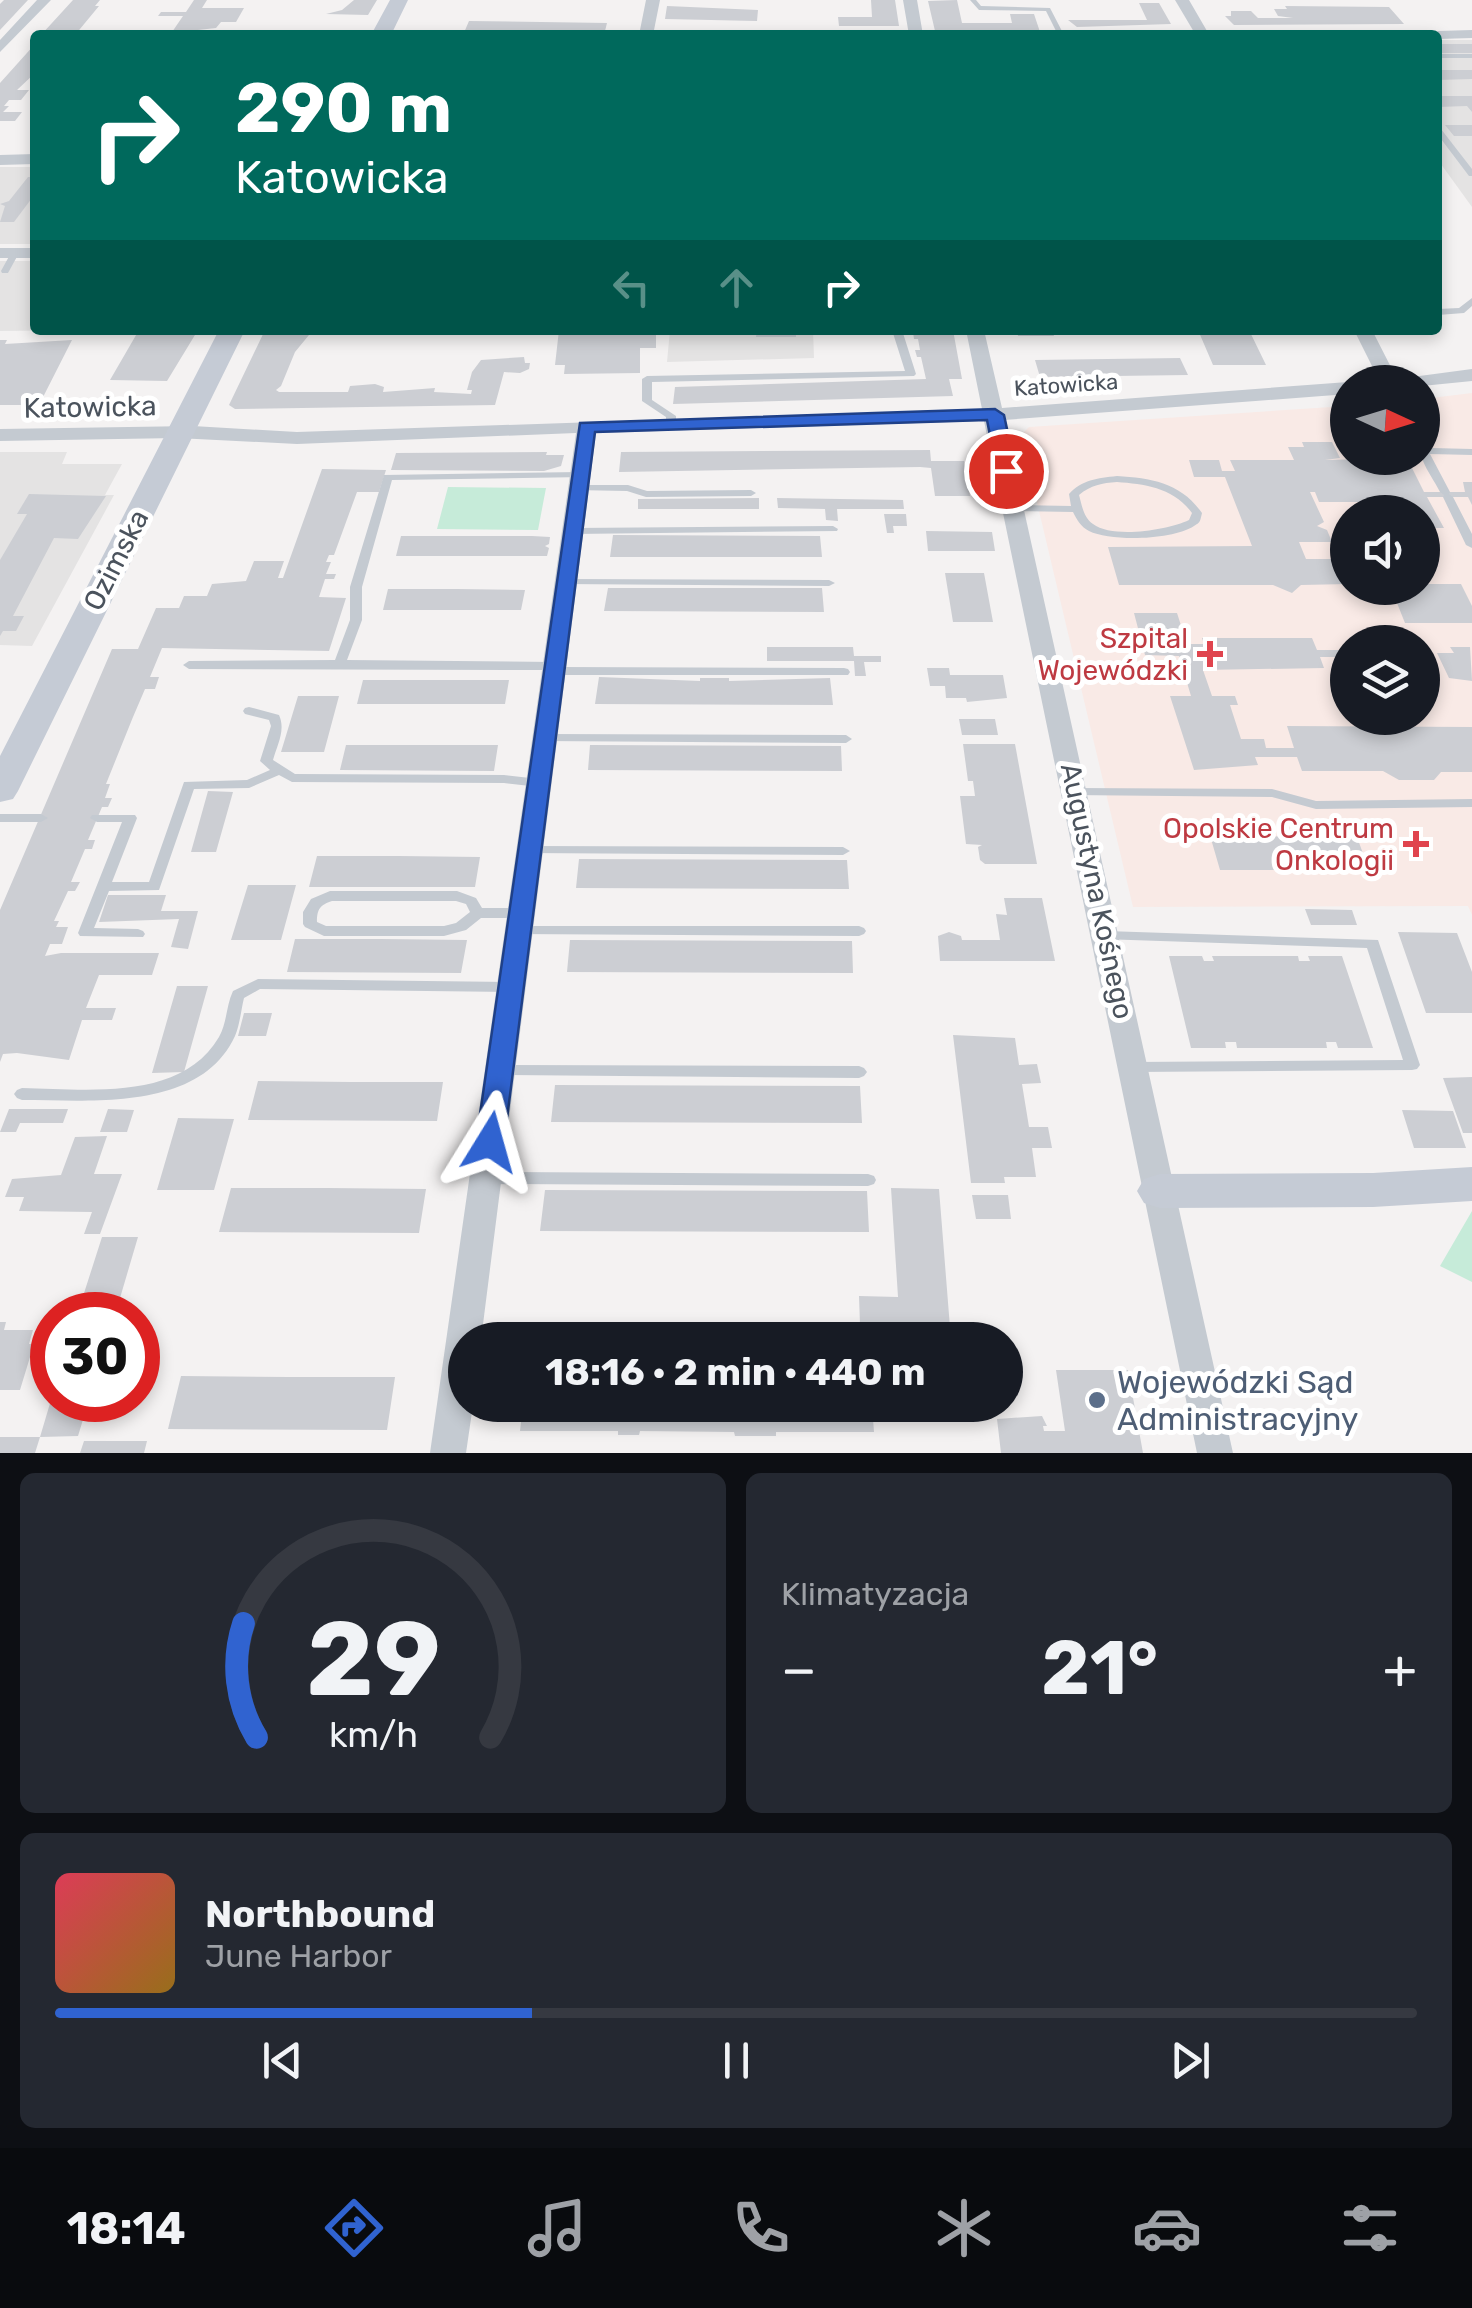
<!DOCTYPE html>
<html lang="pl">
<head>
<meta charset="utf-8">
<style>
  body { margin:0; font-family:Rubik,sans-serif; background:#242831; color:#f1f3f6; height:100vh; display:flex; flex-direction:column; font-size:38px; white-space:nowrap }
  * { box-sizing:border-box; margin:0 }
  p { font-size:32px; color:#9ea1a6 }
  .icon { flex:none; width:55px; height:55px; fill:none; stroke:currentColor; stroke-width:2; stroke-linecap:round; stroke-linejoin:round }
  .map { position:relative; height:1453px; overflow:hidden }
  .details { display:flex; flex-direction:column; gap:20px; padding:20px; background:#0d0f14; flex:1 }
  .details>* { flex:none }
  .top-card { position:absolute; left:30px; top:30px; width:1412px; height:305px; border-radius:10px; box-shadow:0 5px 15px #0003; background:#00695c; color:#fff; overflow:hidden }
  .needle { width:65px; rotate:94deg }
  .fabs { position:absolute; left:1330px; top:365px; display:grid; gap:20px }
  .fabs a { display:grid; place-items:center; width:110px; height:110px; border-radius:50%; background:#171b24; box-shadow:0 5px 15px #0003; font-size:50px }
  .speed { position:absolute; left:30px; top:1292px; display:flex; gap:20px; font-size:50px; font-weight:700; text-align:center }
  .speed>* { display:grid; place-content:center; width:130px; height:130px; border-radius:50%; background:#171b24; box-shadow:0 5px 15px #0003; line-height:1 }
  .speed .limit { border:15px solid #d22; background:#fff; color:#111 }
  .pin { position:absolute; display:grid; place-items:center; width:85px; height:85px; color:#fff; margin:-42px; border:5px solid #fff; border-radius:50%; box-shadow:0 2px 10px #0007 }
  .me { position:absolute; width:110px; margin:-55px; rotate:8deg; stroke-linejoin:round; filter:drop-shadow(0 0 8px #0008) }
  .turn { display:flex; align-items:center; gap:35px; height:210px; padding:0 40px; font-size:45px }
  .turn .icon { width:130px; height:130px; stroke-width:2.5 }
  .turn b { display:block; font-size:70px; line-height:85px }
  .lanes { display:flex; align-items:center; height:95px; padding:0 40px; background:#0003; justify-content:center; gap:50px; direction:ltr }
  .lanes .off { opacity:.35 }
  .big { font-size:75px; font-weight:700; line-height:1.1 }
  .details .tile { flex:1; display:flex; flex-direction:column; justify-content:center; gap:15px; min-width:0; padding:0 35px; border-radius:15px; background:#242831 }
  .details .dial { align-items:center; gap:0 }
  .dial svg { height:260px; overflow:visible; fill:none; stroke:#363941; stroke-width:7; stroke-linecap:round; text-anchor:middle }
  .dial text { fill:#f1f3f6; stroke:none }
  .song { display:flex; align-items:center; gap:30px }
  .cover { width:120px; height:120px; border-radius:15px; background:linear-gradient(135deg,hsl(350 70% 55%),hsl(40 70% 35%)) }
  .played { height:10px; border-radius:5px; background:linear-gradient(90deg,#3063d0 35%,#363941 35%) }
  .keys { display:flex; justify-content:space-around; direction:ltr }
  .heat { display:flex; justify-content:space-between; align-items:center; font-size:55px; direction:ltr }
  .details .tiles { flex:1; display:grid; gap:20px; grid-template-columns:1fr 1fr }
  .tile:last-child { grid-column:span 2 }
  .trip { position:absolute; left:448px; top:1322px; width:575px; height:100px; border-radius:50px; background:#171b24; box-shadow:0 5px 15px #0003; font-weight:700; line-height:100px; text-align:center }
  .tab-bar { display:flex; height:160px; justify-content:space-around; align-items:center; background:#090b0e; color:#9ea1a6 }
  .tab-bar .icon { width:70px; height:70px }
  .tab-bar .selected { color:#3063d0 }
  .tab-bar b { font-size:45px; color:#f1f3f6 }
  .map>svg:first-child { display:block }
  .education { fill:#e4e3e3 }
  .medical { fill:#f9eae6; fill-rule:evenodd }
  .green { fill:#c6ebd9 }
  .building { fill:#ccced3 }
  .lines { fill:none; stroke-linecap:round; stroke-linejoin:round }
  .lane { fill:#c4cad1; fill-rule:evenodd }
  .street { fill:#c4cad1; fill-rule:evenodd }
  .secondary { fill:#c5cbd5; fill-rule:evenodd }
  .route { fill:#3063d0; stroke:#1f4087; stroke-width:2.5 }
  .health-dot { fill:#e0444e; stroke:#fff; stroke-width:4 }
  .service-dot { fill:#5c6f8a; stroke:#fff; stroke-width:4 }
  .labels { text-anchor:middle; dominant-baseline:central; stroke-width:10; stroke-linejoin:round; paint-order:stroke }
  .far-street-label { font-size:22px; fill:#4b535d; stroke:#fff }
  .street-label { font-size:28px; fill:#4b535d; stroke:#fff }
  .health-label { font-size:28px; fill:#be3a42; stroke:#fff; text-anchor:end }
  .near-service-label { font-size:32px; fill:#4e5e75; stroke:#fff; text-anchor:start }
</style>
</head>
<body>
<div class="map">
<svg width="1472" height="1453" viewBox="0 0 1472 1453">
  <rect width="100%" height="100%" fill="#f4f2f2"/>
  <path class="education" d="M1438 40H1472V207L1438 160Z
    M0 167H35V244H0Z
    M0 261H35V330H94L0 331Z
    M670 330H813L814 358 667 362Z
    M0 452H67L62 464H122L105 495H114L32 646 0 645Z"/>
  <path class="medical" d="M1472 393V915L1468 906 1133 907 1021 435 1029 427 1347 406 1348 458H1422L1423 399ZM1348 512H1422V588H1348ZM1348 642H1422V718H1348Z"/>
  <path class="green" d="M448 487 546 488 538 530 437 529Z
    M1472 1211V1282L1440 1266Z"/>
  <path class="building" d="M4 0H28L0 30V4Z
    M73 0H100L95 6H99L75 35H41Z
    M194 0H207L202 8H244L236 22H221L216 28 198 30 195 35H170L183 16H158L161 12H186Z
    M354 0H377L368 15 326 14 342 10Z
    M871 0H895L899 26H839L838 17H872Z
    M957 0 962 23H1012L1010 14H1034L1040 32 935 31 928 1Z
    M1139 3H1159L1171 24 1077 27 1068 20H1147Z
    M667 6 758 10 757 21 665 19Z
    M1285 6 1389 7 1404 24 1234 25 1225 16H1231V11H1251L1258 18H1293L1278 16 1274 9H1287Z
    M469 21 607 23 604 35H463Z
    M35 44V73L17 90H29L21 100H9L4 106H9L3 112H22L15 121H0V83Z
    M1438 44H1472V53H1438Z
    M1438 70H1472V79L1438 80Z
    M1438 96H1472V112L1467 106 1438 107Z
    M1445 125H1472V136H1454Z
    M28 177H35V194L14 222H0L5 206 0 204 9 201Z
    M139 330H198L167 381 110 380Z
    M265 330H307L305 334 309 335 295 352 281 386 276 390 279 392H348L350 386 375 384 384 387 383 392 435 388 434 392 471 394 472 390H467L472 372 481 360 524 357 525 363H530L529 369 520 373 504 372 495 405 235 409 229 405Z
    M559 330H656V348H640V373L564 374 565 365H555Z
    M757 330H796V337H756Z
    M917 330H953L962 379H949L953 396 673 404 675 387 926 379 921 357H917L915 350H920L918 339H914L913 332Z
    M1017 330H1052L1054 336H1018Z
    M1198 330H1249L1266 365H1213Z
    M0 340H7L5 344 72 340 39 405H0Z
    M1180 358 1188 375 1040 377 1035 360Z
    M1348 409V433L1336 428 1340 423 1334 410Z
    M1302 442H1332L1340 458 1325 460 1407 458 1424 492H1465L1463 482H1472V505L1468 497H1427L1444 528H1425L1422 512H1417L1412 502H1319L1315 492H1310L1324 522 1317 526 1327 530 1332 542H1299L1306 559H1332L1339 577H1348V584L1301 585 1292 593 1273 585H1119L1108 547 1252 546 1225 477H1194L1189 460H1219L1222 471H1235L1230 460H1294L1288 447H1304Z
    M930 450 931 461H964L970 496H935L931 468 920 467 619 472 621 452Z
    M547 452 546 455H564L561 466 544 471 391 470 396 453Z
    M322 469 386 470 379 492H357L334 555H329L326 562H331L326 574H336L334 579H325L319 597 346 598 329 651 162 648 150 677H159L155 689H145L133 717 106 784H110L105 798H112L108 807H102L88 840H95L92 849H85L71 882H80L75 891H68L54 921H59L56 927H68L62 944H50L45 956 61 953H159L152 975H99L86 1008H116L112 1020H82L69 1060 17 1053 3 1054 0 1062V910L112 649H138L156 608H179L184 596H207L212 584 246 581 254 561H284L278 578H283Z
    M29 494 106 496 78 539 54 538 13 616H24L16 631H3L0 636V560L27 514H17Z
    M759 498V509H638V499Z
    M777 498 903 500 904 509H837L838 521 826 520 825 509 778 508Z
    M884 514H906L907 526H893L894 533H887Z
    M926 531 992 532 995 551H928Z
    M613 535 820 536 822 557H610Z
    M401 536H532L550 537 549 544 545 546 549 548 547 556H396Z
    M945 573H984L993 622H953Z
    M1422 584H1461L1472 606V623H1405L1391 588H1422Z
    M608 588H822L824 612 604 611Z
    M388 589H457L525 590 521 610H383Z
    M1134 613H1177L1187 644H1204L1202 638H1312L1317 650H1339L1342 657H1320L1324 668 1203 670 1212 696H1235L1238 705H1230L1241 739H1264L1266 748H1294L1287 726 1472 727V772H1441L1434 780H1399L1383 771H1302L1297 757H1255L1258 765 1194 770 1170 696H1191L1179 656 1145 655Z
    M767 647H853L854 656H881V662H864L866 676H855L854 661H767Z
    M1450 647H1470L1472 681 1449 678 1437 653H1454Z
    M927 668H949L950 675H1003L1007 698 967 702 966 698H946L945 686H930Z
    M599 677 700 681V678H729V681L830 678 833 705 595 704Z
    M363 680H509L505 704H357Z
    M298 696H339L324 752H281Z
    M959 719H995L998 735H962Z
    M963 744H1015L1037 864H985L980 860 978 847 982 845 966 844 960 796H975L973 781H968Z
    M346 745H498L494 771 340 770Z
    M590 745 841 746 842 771 588 770Z
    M208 791 233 792 216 852H191Z
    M1209 832H1235L1237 836 1357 837 1369 870H1220Z
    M317 856H399L480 857 475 887H309Z
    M579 859 847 860 849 889 576 888Z
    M248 885H296L281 940H231Z
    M108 895H166L161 911H198L188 949 171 947 179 919 99 922Z
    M1004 898H1042L1055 961H940L938 936 949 932 961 936 962 940H1000L996 914 1007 915Z
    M1305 909 1352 910 1357 925H1311Z
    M1398 932 1457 933 1472 972V1013H1426Z
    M295 939H381L467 940 461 973 287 972Z
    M570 940 852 941 853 973 567 972Z
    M1169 956H1202L1204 961H1214L1212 956H1298L1299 961H1310L1308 956H1342L1373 1048H1338L1336 1042H1326L1327 1048H1237L1236 1042H1225L1226 1048H1191Z
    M177 986H208L184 1072 152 1073Z
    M244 1013H272L266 1036H238Z
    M953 1035 1015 1038 1019 1065 1037 1064 1041 1083 1022 1084 1029 1127H1048L1052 1148H1032L1036 1177H1004L1005 1183H971Z
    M1472 1077V1133H1463L1443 1078Z
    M258 1081 351 1082H443L437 1121 248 1120Z
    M555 1085 860 1086 862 1123 551 1122Z
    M9 1109H68L63 1123H20L16 1132H0Z
    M108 1109 134 1110 127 1132H100Z
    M1402 1110 1453 1111 1466 1148H1414Z
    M178 1118 234 1119 214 1190H157Z
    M107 1136 94 1174H122L100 1234H84L92 1212 19 1211 24 1197H5L12 1179 61 1175 75 1137Z
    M231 1188H328L426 1189 419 1233 219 1232Z
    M891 1188 939 1189 951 1340H900L899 1326 860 1325 859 1296 898 1297Z
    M545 1190 867 1191 869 1232 540 1231Z
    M972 1195H1008L1011 1219H976Z
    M102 1237H138L115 1315H77Z
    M0 1322H6L4 1330H33L29 1344H34L20 1390H0Z
    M1056 1370H1128L1143 1453H1001L997 1419 1042 1416 1047 1426H1043L1044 1431H1065Z
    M181 1376 289 1377H395L387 1430 168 1429Z
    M51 1400H89L78 1436 40 1437 35 1453H0V1437H40Z
    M523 1405H872L874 1432H776V1436H735L734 1432 640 1431 639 1435H618V1431H520Z
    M84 1441H147L144 1453H80Z"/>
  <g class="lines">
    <path class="lane" d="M970 0H976L981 6 1050 8 1064 35H1058L1046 11 979 10Z
      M1438 54H1472V58H1438Z
      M1438 129H1441L1472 169V176H1469L1438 135Z
      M12 251 19 253 8 273H2L1 271Z
      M1472 298V306L1464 313 1438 315V309L1459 308Z
      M892 330H902L916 374 914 376 652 382V400L676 416V425L671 428 666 425V417L642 401V379L647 376 905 371Z
      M1422 419 1427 422 1435 440 1432 448 1472 449V455L1430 454 1450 492 1449 494 1453 497 1472 534V548L1466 545 1443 497 1444 495 1440 492C1435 482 1427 471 1423 461 1421 452 1422 431 1422 419Z
      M580 472 585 475 584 477 392 480 362 587V620L347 660 554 662 558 663 559 667 844 668 848 669 850 672 848 675H554L550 674 549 670 189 669 183 665 189 661 335 660 350 620V587L384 475Z
      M1117 476C1152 478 1181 483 1202 513 1200 521 1201 522 1194 526 1173 540 1111 542 1089 531 1081 527 1077 520 1073 512L1015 511 1010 508 1015 505 1071 506 1069 494C1082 480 1097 478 1117 476ZM1117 482C1145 484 1174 488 1192 513L1189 520C1168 530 1113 539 1093 524 1083 517 1082 505 1079 495 1091 485 1102 483 1117 482Z
      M578 485H628L647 491 751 490 756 493 751 496 646 497 627 491 574 490V486Z
      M833 526 838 529 837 531 573 534 568 531 573 528Z
      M566 579 829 580 835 583 829 586 562 584 560 582 562 580Z
      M249 707 279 715C286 730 277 745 273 760L295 774 504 775 539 779 545 783 539 787 504 783 292 782 279 775 249 788 194 789 159 890 109 891 94 928 138 929 143 931 145 934 143 937 80 936 78 933 122 822H97L90 818 92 815H135L137 818 112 882H149L184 782 247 780 270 770 260 761 271 726 269 720 245 714 243 711 245 708Z
      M545 734 846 735 852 739 846 743 541 741 539 738Z
      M1076 788 1272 789 1316 801 1472 799V807L1316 809 1272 797 1071 795 1069 792 1071 789Z
      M0 814H41L48 818 41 822H0Z
      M530 846 843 847 850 851 843 855 525 853 523 850Z
      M330 891H457L476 898 482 908H521L526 910 528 913 526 916 521 918H481L466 930 444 936H324L305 927 303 924V912L311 899ZM332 901H456L466 904 470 912 456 923 444 926H326L317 922C317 909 320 905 332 901Z
      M519 926H859L864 928 866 931 864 934 859 936 514 934 512 931 514 928Z
      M1106 931 1378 940 1420 1065 1417 1069 1412 1070 1134 1072 1129 1071 1126 1067 1129 1063 1134 1062 1403 1060 1367 948 1101 939 1099 936 1101 933Z
      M258 979 511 982 516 983 518 987 516 991 511 992 260 989 244 998C241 1010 240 1024 235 1036 200 1112 90 1100 22 1100L17 1098 14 1094 17 1090 22 1088C86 1089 181 1102 219 1037 227 1023 226 1006 233 991Z
      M501 1065 859 1066 864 1068 867 1072 864 1076 859 1078 501 1075 496 1074 493 1070 496 1066Z
      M486 1172 868 1174 874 1176 876 1180 874 1184 868 1186 486 1184 480 1182 478 1178 480 1174Z"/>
    <path class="street" d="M37 0H51L0 52V40Z
      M646 0H660L653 35H639Z
      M903 0H917L923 35H909Z
      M1175 0H1189L1207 31H1381L1388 35H1192L1194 32Z
      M1472 30V38L1438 39V35H1431L1438 31Z
      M35 154V164L0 165V155Z
      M0 248H35V258H0Z
      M966 330H984L1002 408 1348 382H1349L1348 394 1004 420 1233 1453H1197L984 421 596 433 481 1340H465V1405H473L466 1453H430L576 433 297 444 177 438 0 441V429L193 426 297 432 982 409Z
      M1354 330H1372L1397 379 1472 369V381L1422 386V382H1380Z"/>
    <path class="secondary" d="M390 0H408L391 35H371Z
      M219 330H245L18 791 13 799 0 802V756Z
      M1472 1167V1201L1373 1207 1160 1208 1144 1203 1137 1191 1144 1179 1160 1174 1373 1173Z"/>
  </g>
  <path class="route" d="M995 409 1004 415 1016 471 1006 477 997 471 987 420 595 432 504 1142 500 1149 490 1153 480 1149 476 1142 580 423Z"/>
  <g class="health-dot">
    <path d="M1205 639h10v10h10v10h-10v10h-10v-10h-10v-10h10z"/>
    <path d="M1411 829h10v10h10v10h-10v10h-10v-10h-10v-10h10z"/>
  </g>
  <circle class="service-dot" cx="1097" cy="1400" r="10"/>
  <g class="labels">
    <g class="far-street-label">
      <text transform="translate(1066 385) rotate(-4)">Katowicka</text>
    </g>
    <g class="street-label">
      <text transform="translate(90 407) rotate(-1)">Katowicka</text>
      <text transform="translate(116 560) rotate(-63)">Ozimska</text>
      <text transform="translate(1097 891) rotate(78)">Augustyna Kośnego</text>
    </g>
    <g class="health-label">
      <text x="1188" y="638">Szpital<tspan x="1188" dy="32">Wojewódzki</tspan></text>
      <text x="1394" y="828">Opolskie Centrum<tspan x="1394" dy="32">Onkologii</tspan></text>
    </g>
    <g class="near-service-label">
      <text x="1117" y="1382">Wojewódzki Sąd<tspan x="1117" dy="37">Administracyjny</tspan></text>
    </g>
  </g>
</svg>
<div class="fabs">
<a><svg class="needle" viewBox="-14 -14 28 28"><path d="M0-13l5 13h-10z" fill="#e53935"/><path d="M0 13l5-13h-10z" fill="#9ea1a6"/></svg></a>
<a><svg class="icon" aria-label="sound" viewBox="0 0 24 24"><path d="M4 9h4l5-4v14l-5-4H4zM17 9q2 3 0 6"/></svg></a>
<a><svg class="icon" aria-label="layers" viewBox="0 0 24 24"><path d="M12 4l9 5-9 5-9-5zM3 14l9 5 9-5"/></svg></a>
</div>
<div class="speed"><div class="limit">30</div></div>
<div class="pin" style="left:1006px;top:471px;background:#d93025"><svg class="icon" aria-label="arrive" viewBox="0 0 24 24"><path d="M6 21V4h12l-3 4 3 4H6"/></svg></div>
<svg class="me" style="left:490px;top:1142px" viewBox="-20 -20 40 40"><path d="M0-17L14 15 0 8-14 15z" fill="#3063d0" stroke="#fff" stroke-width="4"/></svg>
<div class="trip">18:16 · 2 min · 440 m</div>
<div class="top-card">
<div class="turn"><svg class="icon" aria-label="right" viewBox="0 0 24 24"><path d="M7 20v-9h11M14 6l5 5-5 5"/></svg><div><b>290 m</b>Katowicka</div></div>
<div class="lanes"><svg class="icon off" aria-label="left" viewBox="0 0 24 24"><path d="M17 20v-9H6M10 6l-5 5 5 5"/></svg><svg class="icon off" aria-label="ahead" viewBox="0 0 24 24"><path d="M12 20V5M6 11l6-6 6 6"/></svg><svg class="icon" aria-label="right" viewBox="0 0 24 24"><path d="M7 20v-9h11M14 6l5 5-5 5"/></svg></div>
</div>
</div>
<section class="details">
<div class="tiles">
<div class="tile dial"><svg viewBox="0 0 100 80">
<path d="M14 69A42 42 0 1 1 86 69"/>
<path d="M14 69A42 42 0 0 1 10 34" stroke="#3063d0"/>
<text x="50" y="56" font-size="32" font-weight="700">29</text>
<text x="50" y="72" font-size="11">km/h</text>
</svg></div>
<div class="tile"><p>Klimatyzacja</p>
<div class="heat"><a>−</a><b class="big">21°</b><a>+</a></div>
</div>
<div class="tile">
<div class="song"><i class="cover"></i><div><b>Northbound</b><p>June Harbor</p></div></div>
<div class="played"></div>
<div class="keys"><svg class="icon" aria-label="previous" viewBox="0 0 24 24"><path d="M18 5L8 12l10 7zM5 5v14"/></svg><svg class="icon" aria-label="pause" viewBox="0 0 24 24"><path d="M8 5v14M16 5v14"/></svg><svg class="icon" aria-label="next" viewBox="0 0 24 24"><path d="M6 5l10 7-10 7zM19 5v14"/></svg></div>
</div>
</div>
</section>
<nav class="tab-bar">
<b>18:14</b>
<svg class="icon selected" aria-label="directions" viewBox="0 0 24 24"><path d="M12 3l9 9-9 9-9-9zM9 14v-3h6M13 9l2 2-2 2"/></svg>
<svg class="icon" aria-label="music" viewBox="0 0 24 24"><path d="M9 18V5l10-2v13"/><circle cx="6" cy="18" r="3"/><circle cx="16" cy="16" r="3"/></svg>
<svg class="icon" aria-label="phone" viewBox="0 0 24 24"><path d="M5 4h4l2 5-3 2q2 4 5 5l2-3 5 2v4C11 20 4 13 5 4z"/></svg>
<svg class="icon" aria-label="climate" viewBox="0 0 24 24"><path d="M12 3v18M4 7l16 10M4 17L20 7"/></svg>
<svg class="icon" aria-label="car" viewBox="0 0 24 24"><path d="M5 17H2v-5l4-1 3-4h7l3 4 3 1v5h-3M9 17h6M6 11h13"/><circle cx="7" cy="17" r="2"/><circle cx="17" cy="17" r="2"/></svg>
<svg class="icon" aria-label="filters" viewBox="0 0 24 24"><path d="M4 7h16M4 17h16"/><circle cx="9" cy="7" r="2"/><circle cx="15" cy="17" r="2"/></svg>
</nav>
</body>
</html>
